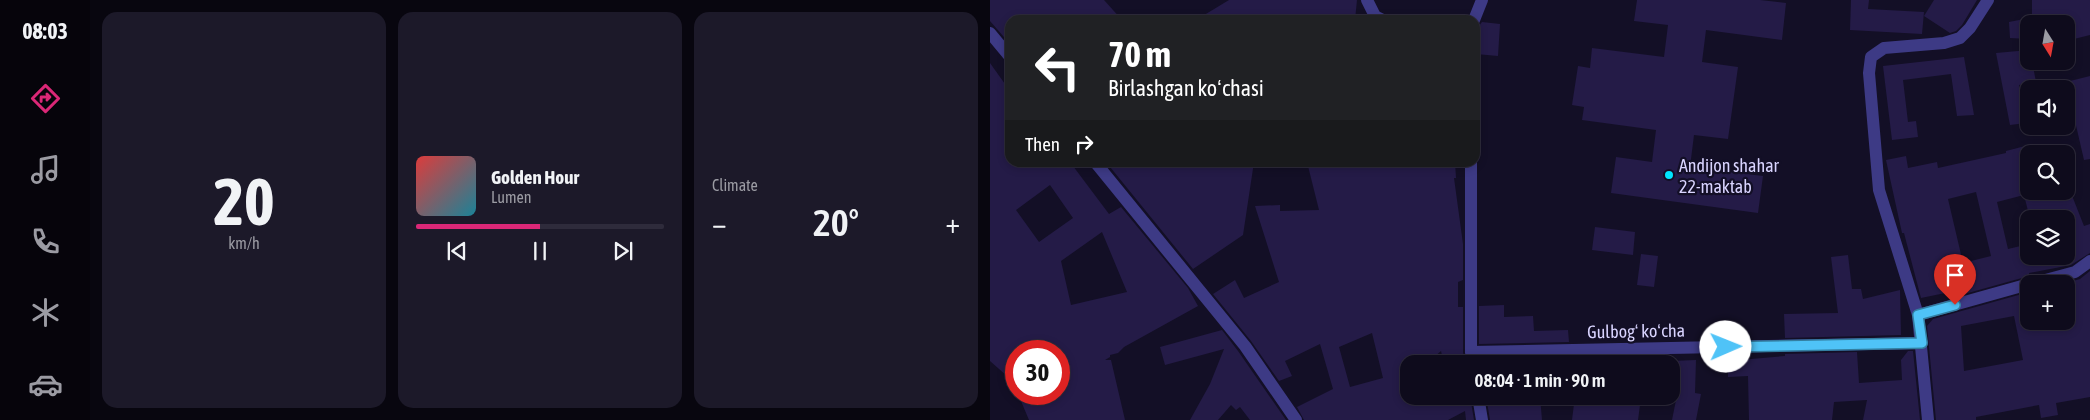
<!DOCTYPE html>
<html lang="en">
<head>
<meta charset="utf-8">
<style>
  body { margin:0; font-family:"Asap Condensed",sans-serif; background:#1c1929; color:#f1f3f6; height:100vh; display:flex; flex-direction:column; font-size:19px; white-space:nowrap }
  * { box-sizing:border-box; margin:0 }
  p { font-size:16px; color:#9b9ba3 }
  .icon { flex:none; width:28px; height:28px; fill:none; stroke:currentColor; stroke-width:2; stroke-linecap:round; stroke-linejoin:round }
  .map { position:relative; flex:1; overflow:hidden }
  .details { display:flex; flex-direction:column; gap:12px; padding:12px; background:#08060f; width:900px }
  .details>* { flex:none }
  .banner { position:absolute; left:15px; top:15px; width:475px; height:152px; border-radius:15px; box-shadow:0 2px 8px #0003,0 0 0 1px #2e2b3b; background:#202124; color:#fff; overflow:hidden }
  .needle { width:32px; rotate:169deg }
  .fabs { position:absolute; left:1030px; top:15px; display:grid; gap:10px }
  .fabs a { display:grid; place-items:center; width:55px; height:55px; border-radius:10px; background:#0e0b1c; box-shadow:0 2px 8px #0003,0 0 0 1px #2e2b3b; font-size:25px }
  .speed { position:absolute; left:15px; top:340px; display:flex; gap:10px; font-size:25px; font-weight:700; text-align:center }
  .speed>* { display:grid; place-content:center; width:65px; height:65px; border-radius:50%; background:#0e0b1c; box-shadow:0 2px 8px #0003,0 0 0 1px #2e2b3b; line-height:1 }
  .speed .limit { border:8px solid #d22; background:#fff; color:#111 }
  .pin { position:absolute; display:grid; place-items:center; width:42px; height:42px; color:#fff; margin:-51px -21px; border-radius:50% 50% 50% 0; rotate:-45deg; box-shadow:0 0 5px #0007 }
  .pin .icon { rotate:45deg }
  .me { position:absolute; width:55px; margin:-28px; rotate:89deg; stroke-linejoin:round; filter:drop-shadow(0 0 4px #0008) }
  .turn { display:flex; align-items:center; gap:18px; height:105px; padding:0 20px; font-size:22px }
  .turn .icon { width:65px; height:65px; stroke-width:2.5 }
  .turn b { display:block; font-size:35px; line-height:42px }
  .then { display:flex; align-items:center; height:48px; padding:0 20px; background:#0003; gap:10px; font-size:19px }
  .big { font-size:38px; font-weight:600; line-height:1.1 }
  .details .tile { flex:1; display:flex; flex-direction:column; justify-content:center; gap:8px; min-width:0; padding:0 18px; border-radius:15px; background:#1c1929 }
  .details .dial { align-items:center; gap:0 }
  .dial b { font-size:65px; line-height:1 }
  .song { display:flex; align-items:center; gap:15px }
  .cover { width:60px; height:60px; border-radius:8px; background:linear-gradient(135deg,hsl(0 70% 55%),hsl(190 70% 35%)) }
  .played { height:5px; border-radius:2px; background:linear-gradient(90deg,#db2777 50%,#2e2b3b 50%) }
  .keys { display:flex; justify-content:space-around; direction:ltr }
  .heat { display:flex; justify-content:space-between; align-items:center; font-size:28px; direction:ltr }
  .details .tiles { flex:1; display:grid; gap:12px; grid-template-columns:repeat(3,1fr) }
  .trip { position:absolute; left:410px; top:355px; width:280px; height:50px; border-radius:15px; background:#0e0b1c; box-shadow:0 2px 8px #0003,0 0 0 1px #2e2b3b; font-weight:600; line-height:50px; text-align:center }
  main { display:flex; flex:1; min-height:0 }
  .dock { display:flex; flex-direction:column; width:90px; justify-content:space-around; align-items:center; background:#06040b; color:#9b9ba3 }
  .dock .icon { width:35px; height:35px }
  .dock .selected { color:#db2777 }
  .dock b { font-size:22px; color:#f1f3f6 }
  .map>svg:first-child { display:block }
  .building { fill:#241b47; fill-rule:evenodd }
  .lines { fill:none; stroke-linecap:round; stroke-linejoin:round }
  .minor { stroke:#3d3a85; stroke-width:12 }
  .route-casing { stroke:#337fa1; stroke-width:12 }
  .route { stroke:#4fc3f7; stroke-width:9 }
  .poi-dot { fill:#00e5ff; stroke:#130f26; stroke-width:2 }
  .labels { text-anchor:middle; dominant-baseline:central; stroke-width:4.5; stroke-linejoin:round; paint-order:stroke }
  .poi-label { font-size:18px; fill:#d9d4ff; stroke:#130f26; text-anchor:start }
  .street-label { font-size:18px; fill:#d9d4ff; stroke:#130f26 }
</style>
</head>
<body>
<main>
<nav class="dock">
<b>08:03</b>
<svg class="icon selected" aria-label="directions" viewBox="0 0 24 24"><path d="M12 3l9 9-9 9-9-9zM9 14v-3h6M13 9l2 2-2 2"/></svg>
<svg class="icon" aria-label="music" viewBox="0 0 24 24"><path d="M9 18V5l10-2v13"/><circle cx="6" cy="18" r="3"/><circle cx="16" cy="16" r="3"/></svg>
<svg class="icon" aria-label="phone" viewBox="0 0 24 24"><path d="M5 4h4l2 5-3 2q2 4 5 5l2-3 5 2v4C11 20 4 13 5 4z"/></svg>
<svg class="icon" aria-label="climate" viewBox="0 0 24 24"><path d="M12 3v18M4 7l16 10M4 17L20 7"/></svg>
<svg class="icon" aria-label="car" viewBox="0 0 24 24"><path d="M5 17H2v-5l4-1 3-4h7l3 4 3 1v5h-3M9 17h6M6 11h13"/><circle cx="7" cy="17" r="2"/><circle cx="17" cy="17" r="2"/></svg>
</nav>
<section class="details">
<div class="tiles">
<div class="tile dial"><b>20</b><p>km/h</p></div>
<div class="tile">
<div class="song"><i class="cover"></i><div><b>Golden Hour</b><p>Lumen</p></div></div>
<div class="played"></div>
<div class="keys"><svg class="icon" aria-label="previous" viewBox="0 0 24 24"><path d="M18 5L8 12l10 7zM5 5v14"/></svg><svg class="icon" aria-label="pause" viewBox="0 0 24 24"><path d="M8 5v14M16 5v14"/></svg><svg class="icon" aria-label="next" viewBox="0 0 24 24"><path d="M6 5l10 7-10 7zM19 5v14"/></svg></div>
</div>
<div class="tile"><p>Climate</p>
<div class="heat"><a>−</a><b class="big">20°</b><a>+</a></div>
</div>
</div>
</section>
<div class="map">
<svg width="1100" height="420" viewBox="0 0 1100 420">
  <rect width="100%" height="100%" fill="#130f26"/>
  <path class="building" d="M0 0H114L132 20H20V44L0 21Z
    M239 0H367L365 20H206Z
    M647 0H770L796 3 792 40 716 30 712 62 748 67 738 139 704 135 700 167 773 176 768 213 621 193 626 157 662 162 666 130 592 120 594 107 582 105 588 66 600 68 602 48 674 57 678 25 644 21Z
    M861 0H879L878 9 934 12 932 34 860 30Z
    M944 0H987L972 25 966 31 960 33 934 16Z
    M1042 0H1100V35L1076 41V24H1042Z
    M1039 18V39L1020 38 1019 22Z
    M492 22 510 24 508 56 486 54 488 27Z
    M1039 50V61H1042L1046 82 1029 85 1036 123 1020 125 1006 53Z
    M974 57 984 115 967 116 961 74 913 80 918 122 926 121 928 137 902 140 893 66Z
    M0 63 20 91V162H80L119 214 131 207 198 288 208 306 134 347 128 353 120 355V357L115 360H121L135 420H39L28 394H69V347L48 351H26V384L0 361ZM60 185 83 218 49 242 26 210ZM112 232 137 292 81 305 71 261Z
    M1100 76V159L1094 160 1076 82Z
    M1039 145V191H1076L1077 183 1094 226 1100 224V253L1081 265 1039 273V276L960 298 965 291 931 298 914 233H912L896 160 916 156 918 168 947 162 948 168 1016 153V151ZM986 192 1001 256 973 263 958 199ZM1034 195 1040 219H1076V256H1039V244L1018 249 1007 202Z
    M116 162H264L253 235 203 269Z
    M317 162H465L466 178H464L473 244V280L468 282V307H473V352L475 364H454L451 351 436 364H419V396H480L484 420H476L475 411 458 420H314L307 407 343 389 330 344 295 361 302 376 289 381 261 341 223 294 245 280 254 298 289 282 265 206 290 205V211L329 210ZM382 333 393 378 360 387 349 347Z
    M605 227 645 232 643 255 602 250Z
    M651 254 668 256 664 287 647 285Z
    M858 255 862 289H871L873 299 910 290 911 335 795 338 794 314 848 313 841 257Z
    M1100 271V397L1066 403 1068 415 1051 418 1049 405 986 417V420H946L937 326 943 319 1039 292V324L1052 321H1076V283L1090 279ZM1024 316 1033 360 974 371 971 326Z
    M514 305V317L543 316 544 331 578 330 579 342 489 344V306Z
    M232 330 248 351 296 420H260L250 407 246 410 241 405 228 420H200L220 384 234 349 175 365 170 347Z
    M918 351H923L930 420H873L877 400 844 402 842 420H759L758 376 738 377V361L795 356V354L867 352 869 383 912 380 911 360Z
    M579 358 580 364H491V360Z
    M706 360 705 393 711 394 706 420H682L688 390 682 388V361Z
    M496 396H550L552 420H500Z
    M585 396H616L615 401 650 405 648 420H582Z"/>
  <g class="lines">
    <path class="minor" d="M377 0 385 16 393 20
      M484 20 492 0
      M0 33 20 57
      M105 162 255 346 306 420
      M481 162V352L483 364
      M1041 284 1085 272 1100 261
      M928 315 1039 284
      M481 352 932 343
      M488 396 492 420
      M938 420 928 315 889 190 879 73 881 57 894 48 954 43 970 38 980 28 998 0"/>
  </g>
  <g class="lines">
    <g class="route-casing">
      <path id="route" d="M736 347 932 343 928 315 965 305"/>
    </g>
    <use href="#route" class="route"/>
  </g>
  <circle class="poi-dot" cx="679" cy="175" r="5"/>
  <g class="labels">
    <g class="poi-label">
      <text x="689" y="165">Andijon shahar<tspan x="689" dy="21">22-maktab</tspan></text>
    </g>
    <g class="street-label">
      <text transform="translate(646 331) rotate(-1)">Gulbogʻ koʻcha</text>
    </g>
  </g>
</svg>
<div class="fabs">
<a><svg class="needle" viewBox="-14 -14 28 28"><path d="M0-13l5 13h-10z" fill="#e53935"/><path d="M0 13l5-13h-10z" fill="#9b9ba3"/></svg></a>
<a><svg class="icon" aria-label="sound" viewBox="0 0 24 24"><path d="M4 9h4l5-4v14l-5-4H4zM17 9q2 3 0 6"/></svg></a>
<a><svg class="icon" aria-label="search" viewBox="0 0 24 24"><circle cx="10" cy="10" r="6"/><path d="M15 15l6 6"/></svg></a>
<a><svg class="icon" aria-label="layers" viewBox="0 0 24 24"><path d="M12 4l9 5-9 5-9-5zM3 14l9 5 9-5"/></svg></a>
<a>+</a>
</div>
<div class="speed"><div class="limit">30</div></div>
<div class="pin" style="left:965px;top:305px;background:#d93025"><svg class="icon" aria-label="arrive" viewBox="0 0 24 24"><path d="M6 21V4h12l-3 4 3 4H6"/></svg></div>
<svg class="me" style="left:736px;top:347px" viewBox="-20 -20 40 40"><circle r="19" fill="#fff"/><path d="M0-13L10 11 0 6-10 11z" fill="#4fc3f7"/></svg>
<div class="trip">08:04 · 1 min · 90 m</div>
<div class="banner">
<div class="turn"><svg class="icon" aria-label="left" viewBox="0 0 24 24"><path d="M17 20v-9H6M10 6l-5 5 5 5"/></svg><div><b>70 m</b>Birlashgan koʻchasi</div></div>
<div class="then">Then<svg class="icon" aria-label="right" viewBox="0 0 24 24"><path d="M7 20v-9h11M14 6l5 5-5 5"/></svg></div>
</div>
</div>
</main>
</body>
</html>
